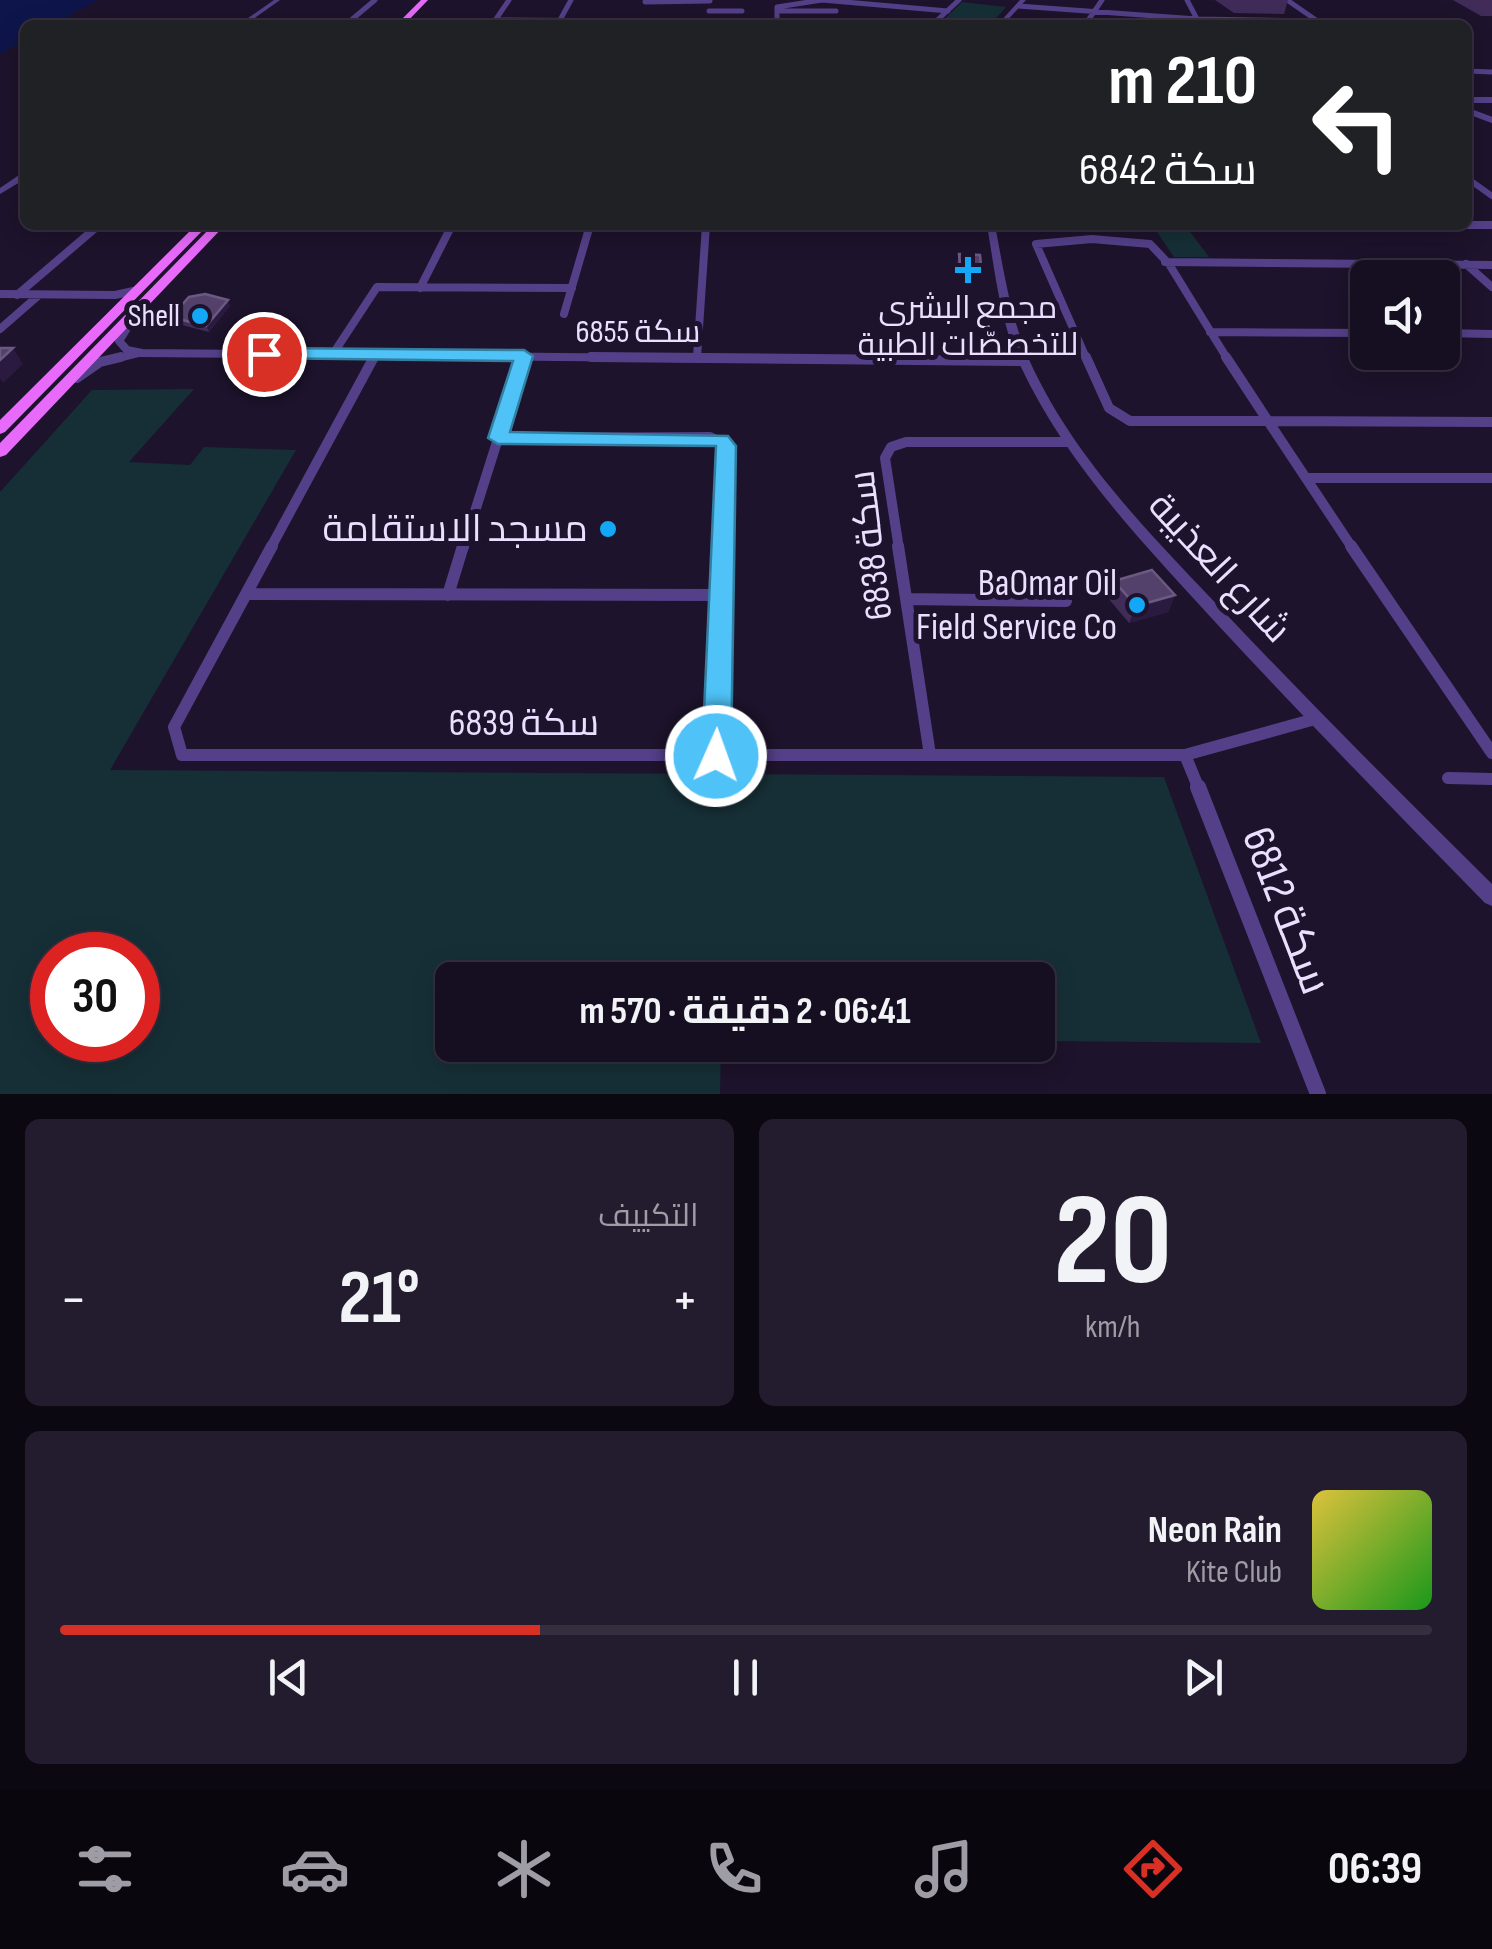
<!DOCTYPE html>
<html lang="ar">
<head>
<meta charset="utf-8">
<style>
  body { margin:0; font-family:"Sofia Sans Condensed",Cairo,sans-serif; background:#231c2e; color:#f1f3f6; direction:rtl; height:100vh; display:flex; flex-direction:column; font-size:38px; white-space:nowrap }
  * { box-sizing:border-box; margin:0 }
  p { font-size:32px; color:#9e9ca5 }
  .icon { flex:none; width:55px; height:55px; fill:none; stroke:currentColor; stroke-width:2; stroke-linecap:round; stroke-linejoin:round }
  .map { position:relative; height:1094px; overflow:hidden; direction:ltr }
  .side { display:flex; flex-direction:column; gap:25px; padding:25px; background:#0c0812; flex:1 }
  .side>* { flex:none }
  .banner { position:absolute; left:20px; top:20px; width:1452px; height:210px; border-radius:15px; box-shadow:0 5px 25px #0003,0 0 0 2px #352e3f; direction:rtl; background:#202124; color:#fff; overflow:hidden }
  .fabs { position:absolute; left:1350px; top:260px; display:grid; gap:20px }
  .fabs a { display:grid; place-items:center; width:110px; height:110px; border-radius:15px; background:#160e21; box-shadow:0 5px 25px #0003,0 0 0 2px #352e3f; font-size:50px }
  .speed { position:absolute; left:30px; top:932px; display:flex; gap:20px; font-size:50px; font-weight:700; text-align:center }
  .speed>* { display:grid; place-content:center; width:130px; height:130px; border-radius:50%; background:#160e21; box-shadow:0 5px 25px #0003,0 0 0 2px #352e3f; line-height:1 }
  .speed .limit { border:15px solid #d22; background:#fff; color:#111 }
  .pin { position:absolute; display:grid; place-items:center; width:85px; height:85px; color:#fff; margin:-42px; border:5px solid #fff; border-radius:50%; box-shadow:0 2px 10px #0007 }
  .me { position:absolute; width:110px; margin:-55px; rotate:2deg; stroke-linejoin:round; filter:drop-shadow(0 0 8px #0008) }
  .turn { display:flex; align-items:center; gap:35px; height:210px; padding:0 50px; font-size:45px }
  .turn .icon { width:130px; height:130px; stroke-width:2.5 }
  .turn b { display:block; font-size:70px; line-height:85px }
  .big { font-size:75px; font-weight:700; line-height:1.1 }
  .side .tile { flex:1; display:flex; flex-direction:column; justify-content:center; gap:15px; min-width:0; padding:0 35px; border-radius:15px; background:#231c2e }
  .side .dial { align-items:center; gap:0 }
  .dial b { font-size:130px; line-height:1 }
  .song { display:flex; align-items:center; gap:30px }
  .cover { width:120px; height:120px; border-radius:15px; background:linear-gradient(135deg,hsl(50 70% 55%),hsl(120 70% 35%)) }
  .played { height:10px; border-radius:5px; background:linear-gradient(90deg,#d93025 35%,#352e3f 35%) }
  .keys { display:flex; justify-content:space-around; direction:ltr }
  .heat { display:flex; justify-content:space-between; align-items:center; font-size:55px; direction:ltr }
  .side .tiles { flex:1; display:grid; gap:25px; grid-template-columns:1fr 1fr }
  .tile:last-child { grid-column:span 2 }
  .trip { position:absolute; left:435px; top:962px; width:620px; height:100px; border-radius:15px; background:#160e21; box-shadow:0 5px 25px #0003,0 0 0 2px #352e3f; font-weight:700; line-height:100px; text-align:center; direction:rtl }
  .dock { display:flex; height:160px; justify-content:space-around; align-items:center; background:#09060d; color:#9e9ca5 }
  .dock .icon { width:70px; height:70px }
  .dock .selected { color:#d93025 }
  .dock b { font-size:45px; color:#f1f3f6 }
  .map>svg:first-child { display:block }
  .green { fill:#162f36; fill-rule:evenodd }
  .water { fill:#0e154b }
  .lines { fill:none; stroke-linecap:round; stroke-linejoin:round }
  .minor-far5 { stroke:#544089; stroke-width:5 }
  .minor-far4 { stroke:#544089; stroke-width:6 }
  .minor-far3 { stroke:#544089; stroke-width:8 }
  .minor-far2 { stroke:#544089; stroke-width:10 }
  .minor-far1 { stroke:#544089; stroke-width:12 }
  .minor { stroke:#544089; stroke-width:16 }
  .tertiary { fill:#544089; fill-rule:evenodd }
  .primary { fill:#e76afa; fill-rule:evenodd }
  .wall { fill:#412c59 }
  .shaded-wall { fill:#2b1a40 }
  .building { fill:#53406b; stroke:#6b5982; stroke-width:2.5 }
  .route { fill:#4fc3f7; stroke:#337fa1; stroke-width:2.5 }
  .poi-dot { fill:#12a8f7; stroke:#1d132c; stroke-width:4 }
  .labels { text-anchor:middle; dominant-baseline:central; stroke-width:10; stroke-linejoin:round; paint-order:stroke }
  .far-poi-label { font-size:32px; fill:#eadffe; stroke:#1d132c }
  .far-street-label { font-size:32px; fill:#eadffe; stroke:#1d132c }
  .poi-label { font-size:38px; fill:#eadffe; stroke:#1d132c; text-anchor:end }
  .street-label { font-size:38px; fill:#eadffe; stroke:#1d132c }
  .near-street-label { font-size:45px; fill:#eadffe; stroke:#1d132c }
</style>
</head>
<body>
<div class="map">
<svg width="1492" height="1094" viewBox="0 0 1492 1094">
  <rect width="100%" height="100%" fill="#1d132c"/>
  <path class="green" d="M962 2 1006 7 990 25H938Z
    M1155 229H1188L1209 257H1174Z
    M194 389 129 462 190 465 204 447 296 450 110 770 1164 777 1261 1043 1038 1041V980H452V1045H721L720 1094H0V492L92 390ZM52 955H138V1040H52Z"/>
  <path class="water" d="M0 0H97L52 25H25V40L0 54Z"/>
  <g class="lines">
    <path class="minor-far5" d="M1187 0 1197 19
      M1287 0 1316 20
      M645 2 710 1
      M1018 6 1197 19 1318 21
      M709 11H742
      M781 11H836
      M495 20 638 21
      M560 20 571 0
      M247 21H404
      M350 21 375 0
      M707 21 895 25
      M777 21V7L822 0 948 11
      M494 22 509 0
      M932 25 959 0
      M1085 25 1102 0
      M1468 71 1492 72"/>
    <path class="minor-far4" d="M1468 100H1492
      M1468 111 1492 120
      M1471 181 1492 196"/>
    <path class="minor-far3" d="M1468 225H1492
      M1165 262 1492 265
      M1466 264 1492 287
      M420 288 452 225
      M0 294 115 295 138 290
      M17 295 99 225
      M136 314 119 341 127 350 142 353 866 360
      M564 314 590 225
      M0 329 39 295
      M1210 332 1368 333
      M1442 333 1492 334
      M333 354 377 287 572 288
      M697 357 706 225
      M110 360 138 353
      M373 360 375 355
      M1087 360 1036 244 1092 239 1150 244 1169 264 1228 360"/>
    <path class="minor-far2" d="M591 357 1024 361
      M1086 357 1109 408 1130 421H1268
      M1226 357 1268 421
      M77 378 100 362 121 357
      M1268 421 1492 422
      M1268 421 1353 549
      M498 438 710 437 726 445 723 549
      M1306 478H1492
      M270 549 374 357
      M463 549 524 357
      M899 549 885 458 891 447 906 442H1069"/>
    <path class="minor-far1" d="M272 546 174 727 182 755H1185L1315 719
      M898 546 930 755
      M1351 546 1492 753
      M246 594 722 595
      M448 595 463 546
      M906 599 1066 601
      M716 755 723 546
      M1185 755 1199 789
      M1448 778 1492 779"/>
    <path class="minor" d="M1198 787 1318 1094"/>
    <path class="tertiary" d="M274 0H280L245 25H238Z
      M1020 0H1026L1003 25H997Z
      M22 173H25V179L0 194V188Z
      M987 225H995C1004 272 1011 321 1031 364 1076 461 1154 538 1226 614 1313 706 1402 795 1492 884V906L1485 903C1395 811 1305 719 1217 624 1144 544 1066 464 1020 365 1000 321 995 272 987 225Z"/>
    <path class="primary" d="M421 0H428L404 25H396Z
      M196 225H208L5 432 0 434V420Z
      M213 225H225L6 455 0 457V443Z"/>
  </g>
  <path class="wall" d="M1215 0H1288L1284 14 1234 13Z
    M1453 0H1492V16H1481Z
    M340 225H382L378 230 342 232Z
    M959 254 981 266 980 276 959 275 957 264Z
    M230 306 209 332 174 323 171 317Z
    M1114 581 1175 595 1168 612 1129 623 1108 598Z"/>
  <path class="shaded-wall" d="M228 300 230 306 209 332 206 326Z
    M13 348 23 364 3 383 0 378V360Z
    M1175 595 1168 612 1129 623 1136 606Z"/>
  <path class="building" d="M959 254 980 255 981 266 960 265Z
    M205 294 228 300 206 326 171 317 189 297Z
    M0 348H13L0 360Z
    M1152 570 1175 595 1136 606 1114 581Z"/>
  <path class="route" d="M264 348 524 350 533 356 510 432 728 436 736 446 731 756 726 764H707L702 756 716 446 498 444 488 438 513 361 257 358 255 354Z"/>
  <g class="poi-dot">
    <path d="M963 255h10v10h10v10h-10v10h-10v-10h-10v-10h10z"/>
    <circle cx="200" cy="316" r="10"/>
    <circle cx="608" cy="529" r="10"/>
    <circle cx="1137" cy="605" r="10"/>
  </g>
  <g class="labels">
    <g class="far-poi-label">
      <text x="968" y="308">مجمع البشرى<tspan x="968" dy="37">للتخصصّات الطبية</tspan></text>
      <text x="180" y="316" text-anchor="end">Shell</text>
    </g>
    <g class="far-street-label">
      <text x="638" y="332">سكة 6855</text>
    </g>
    <g class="poi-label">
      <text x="588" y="529">مسجد الاستقامة</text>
      <text x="1117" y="583">BaOmar Oil<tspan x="1117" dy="44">Field Service Co</tspan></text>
    </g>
    <g class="street-label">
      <text transform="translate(871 545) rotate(-97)">سكة 6838</text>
      <text transform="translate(1219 568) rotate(47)">شارع العذيبة</text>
      <text x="524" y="723">سكة 6839</text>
    </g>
    <g class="near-street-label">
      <text transform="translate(1286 911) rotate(69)">سكة 6812</text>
    </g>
  </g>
</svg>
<div class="fabs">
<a><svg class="icon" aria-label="sound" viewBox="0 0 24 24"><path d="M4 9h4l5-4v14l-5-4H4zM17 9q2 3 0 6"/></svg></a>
</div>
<div class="speed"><div class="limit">30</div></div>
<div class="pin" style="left:264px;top:354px;background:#d93025"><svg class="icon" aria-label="arrive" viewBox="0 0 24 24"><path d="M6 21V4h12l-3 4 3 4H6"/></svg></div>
<svg class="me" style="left:716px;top:756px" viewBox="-20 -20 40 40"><circle r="17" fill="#4fc3f7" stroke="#fff" stroke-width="3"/><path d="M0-11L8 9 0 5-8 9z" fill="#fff"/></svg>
<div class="trip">06:41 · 2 دقيقة · 570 m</div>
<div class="banner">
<div class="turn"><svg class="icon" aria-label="left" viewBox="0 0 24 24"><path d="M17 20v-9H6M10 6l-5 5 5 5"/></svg><div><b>210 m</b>سكة 6842</div></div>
</div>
</div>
<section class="side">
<div class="tiles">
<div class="tile dial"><b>20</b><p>km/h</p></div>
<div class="tile"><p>التكييف</p>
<div class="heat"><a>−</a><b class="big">21°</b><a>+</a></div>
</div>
<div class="tile">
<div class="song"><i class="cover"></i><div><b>Neon Rain</b><p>Kite Club</p></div></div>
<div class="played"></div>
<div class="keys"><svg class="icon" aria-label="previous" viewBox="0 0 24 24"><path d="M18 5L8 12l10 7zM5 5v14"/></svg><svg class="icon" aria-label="pause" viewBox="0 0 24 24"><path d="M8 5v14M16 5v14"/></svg><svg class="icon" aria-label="next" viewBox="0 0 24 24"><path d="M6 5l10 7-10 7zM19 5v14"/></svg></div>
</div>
</div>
</section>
<nav class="dock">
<b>06:39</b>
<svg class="icon selected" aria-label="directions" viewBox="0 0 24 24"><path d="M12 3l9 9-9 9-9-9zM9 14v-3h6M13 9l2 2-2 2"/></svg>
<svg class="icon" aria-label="music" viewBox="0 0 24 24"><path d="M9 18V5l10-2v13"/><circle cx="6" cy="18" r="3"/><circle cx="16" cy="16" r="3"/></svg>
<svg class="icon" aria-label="phone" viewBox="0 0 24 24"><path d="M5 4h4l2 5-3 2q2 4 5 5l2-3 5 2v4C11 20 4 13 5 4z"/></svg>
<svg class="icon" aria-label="climate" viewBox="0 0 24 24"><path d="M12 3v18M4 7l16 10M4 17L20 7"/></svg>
<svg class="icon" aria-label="car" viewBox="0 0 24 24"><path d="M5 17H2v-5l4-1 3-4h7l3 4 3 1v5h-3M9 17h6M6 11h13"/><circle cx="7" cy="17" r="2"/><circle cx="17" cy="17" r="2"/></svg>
<svg class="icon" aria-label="filters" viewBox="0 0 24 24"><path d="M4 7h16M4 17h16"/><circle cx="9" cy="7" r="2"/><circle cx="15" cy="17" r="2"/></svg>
</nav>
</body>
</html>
